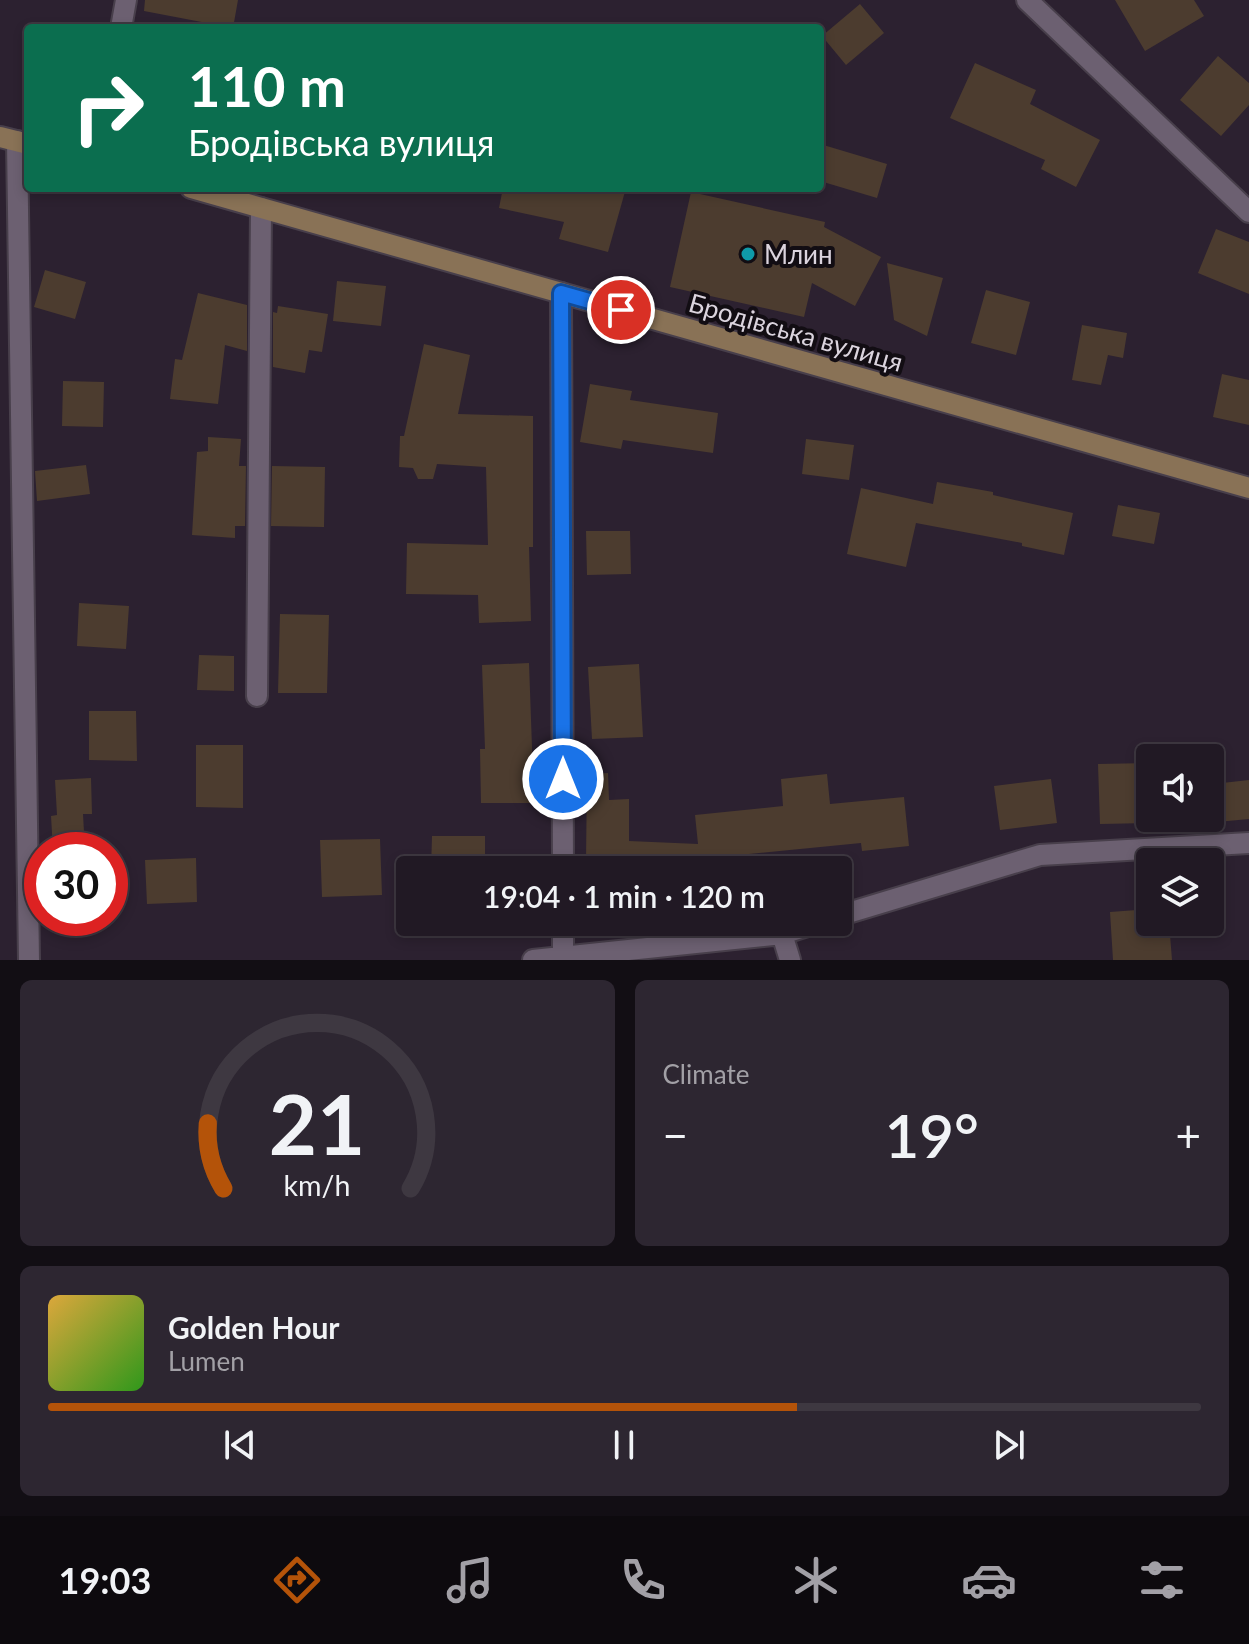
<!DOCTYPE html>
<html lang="en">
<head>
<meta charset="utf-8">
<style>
  body { margin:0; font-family:Lato,sans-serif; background:#2d2631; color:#f1f3f6; height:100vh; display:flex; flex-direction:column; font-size:30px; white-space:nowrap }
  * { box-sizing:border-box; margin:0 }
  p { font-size:26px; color:#a2a0a6 }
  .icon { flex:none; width:44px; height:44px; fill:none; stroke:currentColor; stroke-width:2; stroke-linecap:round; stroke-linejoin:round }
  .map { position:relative; height:960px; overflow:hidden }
  .side { display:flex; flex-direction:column; gap:20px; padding:20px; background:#120e14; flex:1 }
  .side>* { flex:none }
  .hud { position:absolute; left:24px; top:24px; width:800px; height:168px; border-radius:8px; box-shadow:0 4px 12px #0003,0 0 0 2px #3e3841; background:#0b6e4f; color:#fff; overflow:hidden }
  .controls { position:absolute; left:1136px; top:744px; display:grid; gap:16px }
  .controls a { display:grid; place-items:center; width:88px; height:88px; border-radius:8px; background:#211924; box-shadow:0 4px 12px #0003,0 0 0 2px #3e3841; font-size:40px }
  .speed { position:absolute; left:24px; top:832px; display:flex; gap:16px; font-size:40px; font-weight:700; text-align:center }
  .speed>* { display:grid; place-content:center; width:104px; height:104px; border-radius:50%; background:#211924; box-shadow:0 4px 12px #0003,0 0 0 2px #3e3841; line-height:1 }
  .speed .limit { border:12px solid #d22; background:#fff; color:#111 }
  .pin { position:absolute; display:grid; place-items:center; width:68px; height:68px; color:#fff; margin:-34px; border:4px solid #fff; border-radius:50%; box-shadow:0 2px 8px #0007 }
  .me { position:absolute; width:88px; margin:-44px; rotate:0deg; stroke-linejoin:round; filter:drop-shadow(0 0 6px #0008) }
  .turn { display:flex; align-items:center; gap:28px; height:168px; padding:0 32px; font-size:36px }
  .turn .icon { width:104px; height:104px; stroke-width:2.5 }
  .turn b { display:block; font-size:56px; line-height:68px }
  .big { font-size:60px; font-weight:600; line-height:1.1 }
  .side .card { flex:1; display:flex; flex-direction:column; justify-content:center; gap:12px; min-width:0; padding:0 28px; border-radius:12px; background:#2d2631 }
  .side .dial { align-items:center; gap:0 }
  .dial svg { height:208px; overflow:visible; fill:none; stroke:#3e3841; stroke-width:7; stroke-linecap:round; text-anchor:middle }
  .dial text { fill:#f1f3f6; stroke:none }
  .song { display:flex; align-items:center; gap:24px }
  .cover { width:96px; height:96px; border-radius:12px; background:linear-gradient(135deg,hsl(40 70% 55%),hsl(110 70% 35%)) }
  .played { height:8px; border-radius:4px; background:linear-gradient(90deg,#b45309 65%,#3e3841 65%) }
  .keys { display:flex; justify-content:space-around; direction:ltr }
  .heat { display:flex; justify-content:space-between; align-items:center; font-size:44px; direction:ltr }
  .side .tiles { flex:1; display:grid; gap:20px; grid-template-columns:1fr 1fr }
  .card:last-child { grid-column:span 2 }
  .trip { position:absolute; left:396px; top:856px; width:456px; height:80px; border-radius:8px; background:#211924; box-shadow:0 4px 12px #0003,0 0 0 2px #3e3841; font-weight:600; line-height:80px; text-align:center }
  .tabs { display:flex; height:128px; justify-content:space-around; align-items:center; background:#0d0a0e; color:#a2a0a6 }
  .tabs .icon { width:56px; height:56px }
  .tabs .current { color:#b45309 }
  .tabs b { font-size:36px; color:#f1f3f6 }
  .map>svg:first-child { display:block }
  .building { fill:#4c3c2f }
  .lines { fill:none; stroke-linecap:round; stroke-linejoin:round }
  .street-casing { stroke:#483f4b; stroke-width:24 }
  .secondary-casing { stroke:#483f4b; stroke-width:24 }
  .street { stroke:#6c6071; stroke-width:20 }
  .secondary { stroke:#897256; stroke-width:20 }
  .route-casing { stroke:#114b97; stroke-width:20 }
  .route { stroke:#1a73e8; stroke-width:14 }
  .culture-dot { fill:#0f9aa8; stroke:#120d13; stroke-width:3 }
  .labels { text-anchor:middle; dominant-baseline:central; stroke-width:8; stroke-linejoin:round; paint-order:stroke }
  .poi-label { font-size:26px; fill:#dbd4de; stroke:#120d13; text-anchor:start }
  .street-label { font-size:26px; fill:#dbd4de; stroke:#120d13 }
</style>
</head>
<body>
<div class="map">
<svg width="1249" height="960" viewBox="0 0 1249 960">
  <rect width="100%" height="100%" fill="#2c2130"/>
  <path class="building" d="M145 0H238L233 28 144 11Z
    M1115 0H1194L1204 16 1145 51Z
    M860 4 884 33 846 65 822 36Z
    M1218 56 1249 83V105L1221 136 1180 100Z
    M975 63 1036 90 1030 104 1100 140 1076 187 1041 169 1045 160 950 118Z
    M820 144 887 164 877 198 820 181Z
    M503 188H626L608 252 559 239 564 222 499 208Z
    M691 192 825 222 824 227 881 257 855 306 812 283 804 317 670 287Z
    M1216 229 1249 242V294L1198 273Z
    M887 263 943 278 927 336 894 320Z
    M45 270 86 282 75 319 34 307Z
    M337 281 386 286 381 326 333 321Z
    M986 290 1030 302 1016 355 971 343Z
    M198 293 247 305V351L225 345 218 404 170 399 175 359 182 360Z
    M278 306 328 314 322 352 309 350 305 373 273 367V312L277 313Z
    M1082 325 1127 333 1123 358 1108 355 1101 385 1072 380Z
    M424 344 470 355 458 414 533 416V547H529L531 621 479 623 478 595 406 594 407 543 488 545 486 467 437 464 433 479H418L413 468 399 467 400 436H404Z
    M1222 374 1249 380V425L1213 417Z
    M63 381 104 382 103 427 62 426Z
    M590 384 632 391 630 400 718 413 713 453 623 440 621 449 580 442Z
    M208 437 241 439 239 466H246L245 526H235V538L192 535 197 452 208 451Z
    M806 439 854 445 849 480 802 474Z
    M86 465 90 494 37 501 35 471Z
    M272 466 325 467 324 527 271 526Z
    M937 482 993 492V495L1073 513 1064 555 1022 546V543L916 523 906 567 847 554 861 488 933 504Z
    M1118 505 1160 513 1154 544 1112 536Z
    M586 531H630L631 574 587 575Z
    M79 603 129 606 126 649 77 646Z
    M280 614 329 615 327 693H278Z
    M199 655 234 656V691L197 690Z
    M529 663 534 803H481L480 749H485L482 665Z
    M639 664 643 737 592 739 588 667Z
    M89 711H136L137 761 89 760Z
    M196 745H243V808L196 807Z
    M1150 763V823L1100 824 1098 764Z
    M608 773 609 800 629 799V841L698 844 695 815 783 806 781 779 827 774 830 804 904 797 909 846 862 851 861 843 659 863 586 861 587 774Z
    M91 778 92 814H83L85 850H53L51 816 57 815 55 780Z
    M1051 779 1057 823 1000 830 994 786Z
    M1249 780V819L1217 822 1213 784Z
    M432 836H485V870H431Z
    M380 839 382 895 322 897 320 840Z
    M196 858 197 902 147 904 145 860Z
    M1150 909V922H1169L1172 960H1113L1110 912Z"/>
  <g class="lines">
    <g class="street-casing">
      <path id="street" d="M1027 0 1249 212
        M121 28 126 0
        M17 141 29 960
        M561 293 563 870
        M257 696 261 208
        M838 916 1040 855 1249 843
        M563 922V957
        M782 934 790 960
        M533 960 782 934 820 922"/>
    </g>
    <g class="secondary-casing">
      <path id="secondary" d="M0 137 28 144
        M191 188 1249 488"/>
    </g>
    <use href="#street" class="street"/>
    <use href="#secondary" class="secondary"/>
  </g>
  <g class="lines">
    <g class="route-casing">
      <path id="route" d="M563 779 561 293 621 310"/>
    </g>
    <use href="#route" class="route"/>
  </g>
  <circle class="culture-dot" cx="748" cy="254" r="8"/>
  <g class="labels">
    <g class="poi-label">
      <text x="764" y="254">Млин</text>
    </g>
    <g class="street-label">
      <text transform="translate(796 332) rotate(16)">Бродівська вулиця</text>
    </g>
  </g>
</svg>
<div class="controls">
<a><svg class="icon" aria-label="sound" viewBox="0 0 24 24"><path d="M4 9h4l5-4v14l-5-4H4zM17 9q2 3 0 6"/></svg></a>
<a><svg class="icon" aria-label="layers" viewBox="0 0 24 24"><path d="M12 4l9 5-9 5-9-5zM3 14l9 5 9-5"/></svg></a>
</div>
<div class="speed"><div class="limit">30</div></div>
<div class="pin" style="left:621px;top:310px;background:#d93025"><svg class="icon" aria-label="arrive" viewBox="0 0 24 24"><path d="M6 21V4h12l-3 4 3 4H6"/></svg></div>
<svg class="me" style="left:563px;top:779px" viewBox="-20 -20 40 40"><circle r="17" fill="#1a73e8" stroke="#fff" stroke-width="3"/><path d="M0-11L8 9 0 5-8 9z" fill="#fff"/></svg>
<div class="trip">19:04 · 1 min · 120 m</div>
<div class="hud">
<div class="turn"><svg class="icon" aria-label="right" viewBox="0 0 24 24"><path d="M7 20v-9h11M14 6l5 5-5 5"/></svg><div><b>110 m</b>Бродівська вулиця</div></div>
</div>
</div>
<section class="side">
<div class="tiles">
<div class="card dial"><svg viewBox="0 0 100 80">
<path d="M14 69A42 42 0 1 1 86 69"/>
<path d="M14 69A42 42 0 0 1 8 44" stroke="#b45309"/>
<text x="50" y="56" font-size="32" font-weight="700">21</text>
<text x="50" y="72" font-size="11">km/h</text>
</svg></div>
<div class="card"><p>Climate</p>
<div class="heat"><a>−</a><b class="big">19°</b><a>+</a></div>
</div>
<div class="card">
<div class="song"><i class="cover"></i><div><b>Golden Hour</b><p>Lumen</p></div></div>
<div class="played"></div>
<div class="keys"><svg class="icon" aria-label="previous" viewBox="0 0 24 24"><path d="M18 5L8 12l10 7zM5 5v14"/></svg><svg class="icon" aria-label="pause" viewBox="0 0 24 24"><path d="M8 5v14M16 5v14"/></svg><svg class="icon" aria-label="next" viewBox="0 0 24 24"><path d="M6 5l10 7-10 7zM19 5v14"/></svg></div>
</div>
</div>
</section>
<nav class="tabs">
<b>19:03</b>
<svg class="icon current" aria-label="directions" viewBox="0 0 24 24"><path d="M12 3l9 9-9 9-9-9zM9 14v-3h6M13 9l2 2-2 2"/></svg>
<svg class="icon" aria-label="music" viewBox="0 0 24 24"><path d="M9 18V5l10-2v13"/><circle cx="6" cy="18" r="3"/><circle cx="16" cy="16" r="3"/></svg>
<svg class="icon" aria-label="phone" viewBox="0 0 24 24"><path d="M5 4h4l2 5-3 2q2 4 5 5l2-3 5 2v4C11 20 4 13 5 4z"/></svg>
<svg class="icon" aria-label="climate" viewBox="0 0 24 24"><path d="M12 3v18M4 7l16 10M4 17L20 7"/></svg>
<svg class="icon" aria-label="car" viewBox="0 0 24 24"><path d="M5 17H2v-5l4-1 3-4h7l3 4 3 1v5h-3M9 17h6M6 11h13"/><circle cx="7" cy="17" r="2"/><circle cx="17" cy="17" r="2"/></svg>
<svg class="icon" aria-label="filters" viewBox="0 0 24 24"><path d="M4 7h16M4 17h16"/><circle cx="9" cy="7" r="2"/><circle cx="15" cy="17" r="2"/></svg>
</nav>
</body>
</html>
